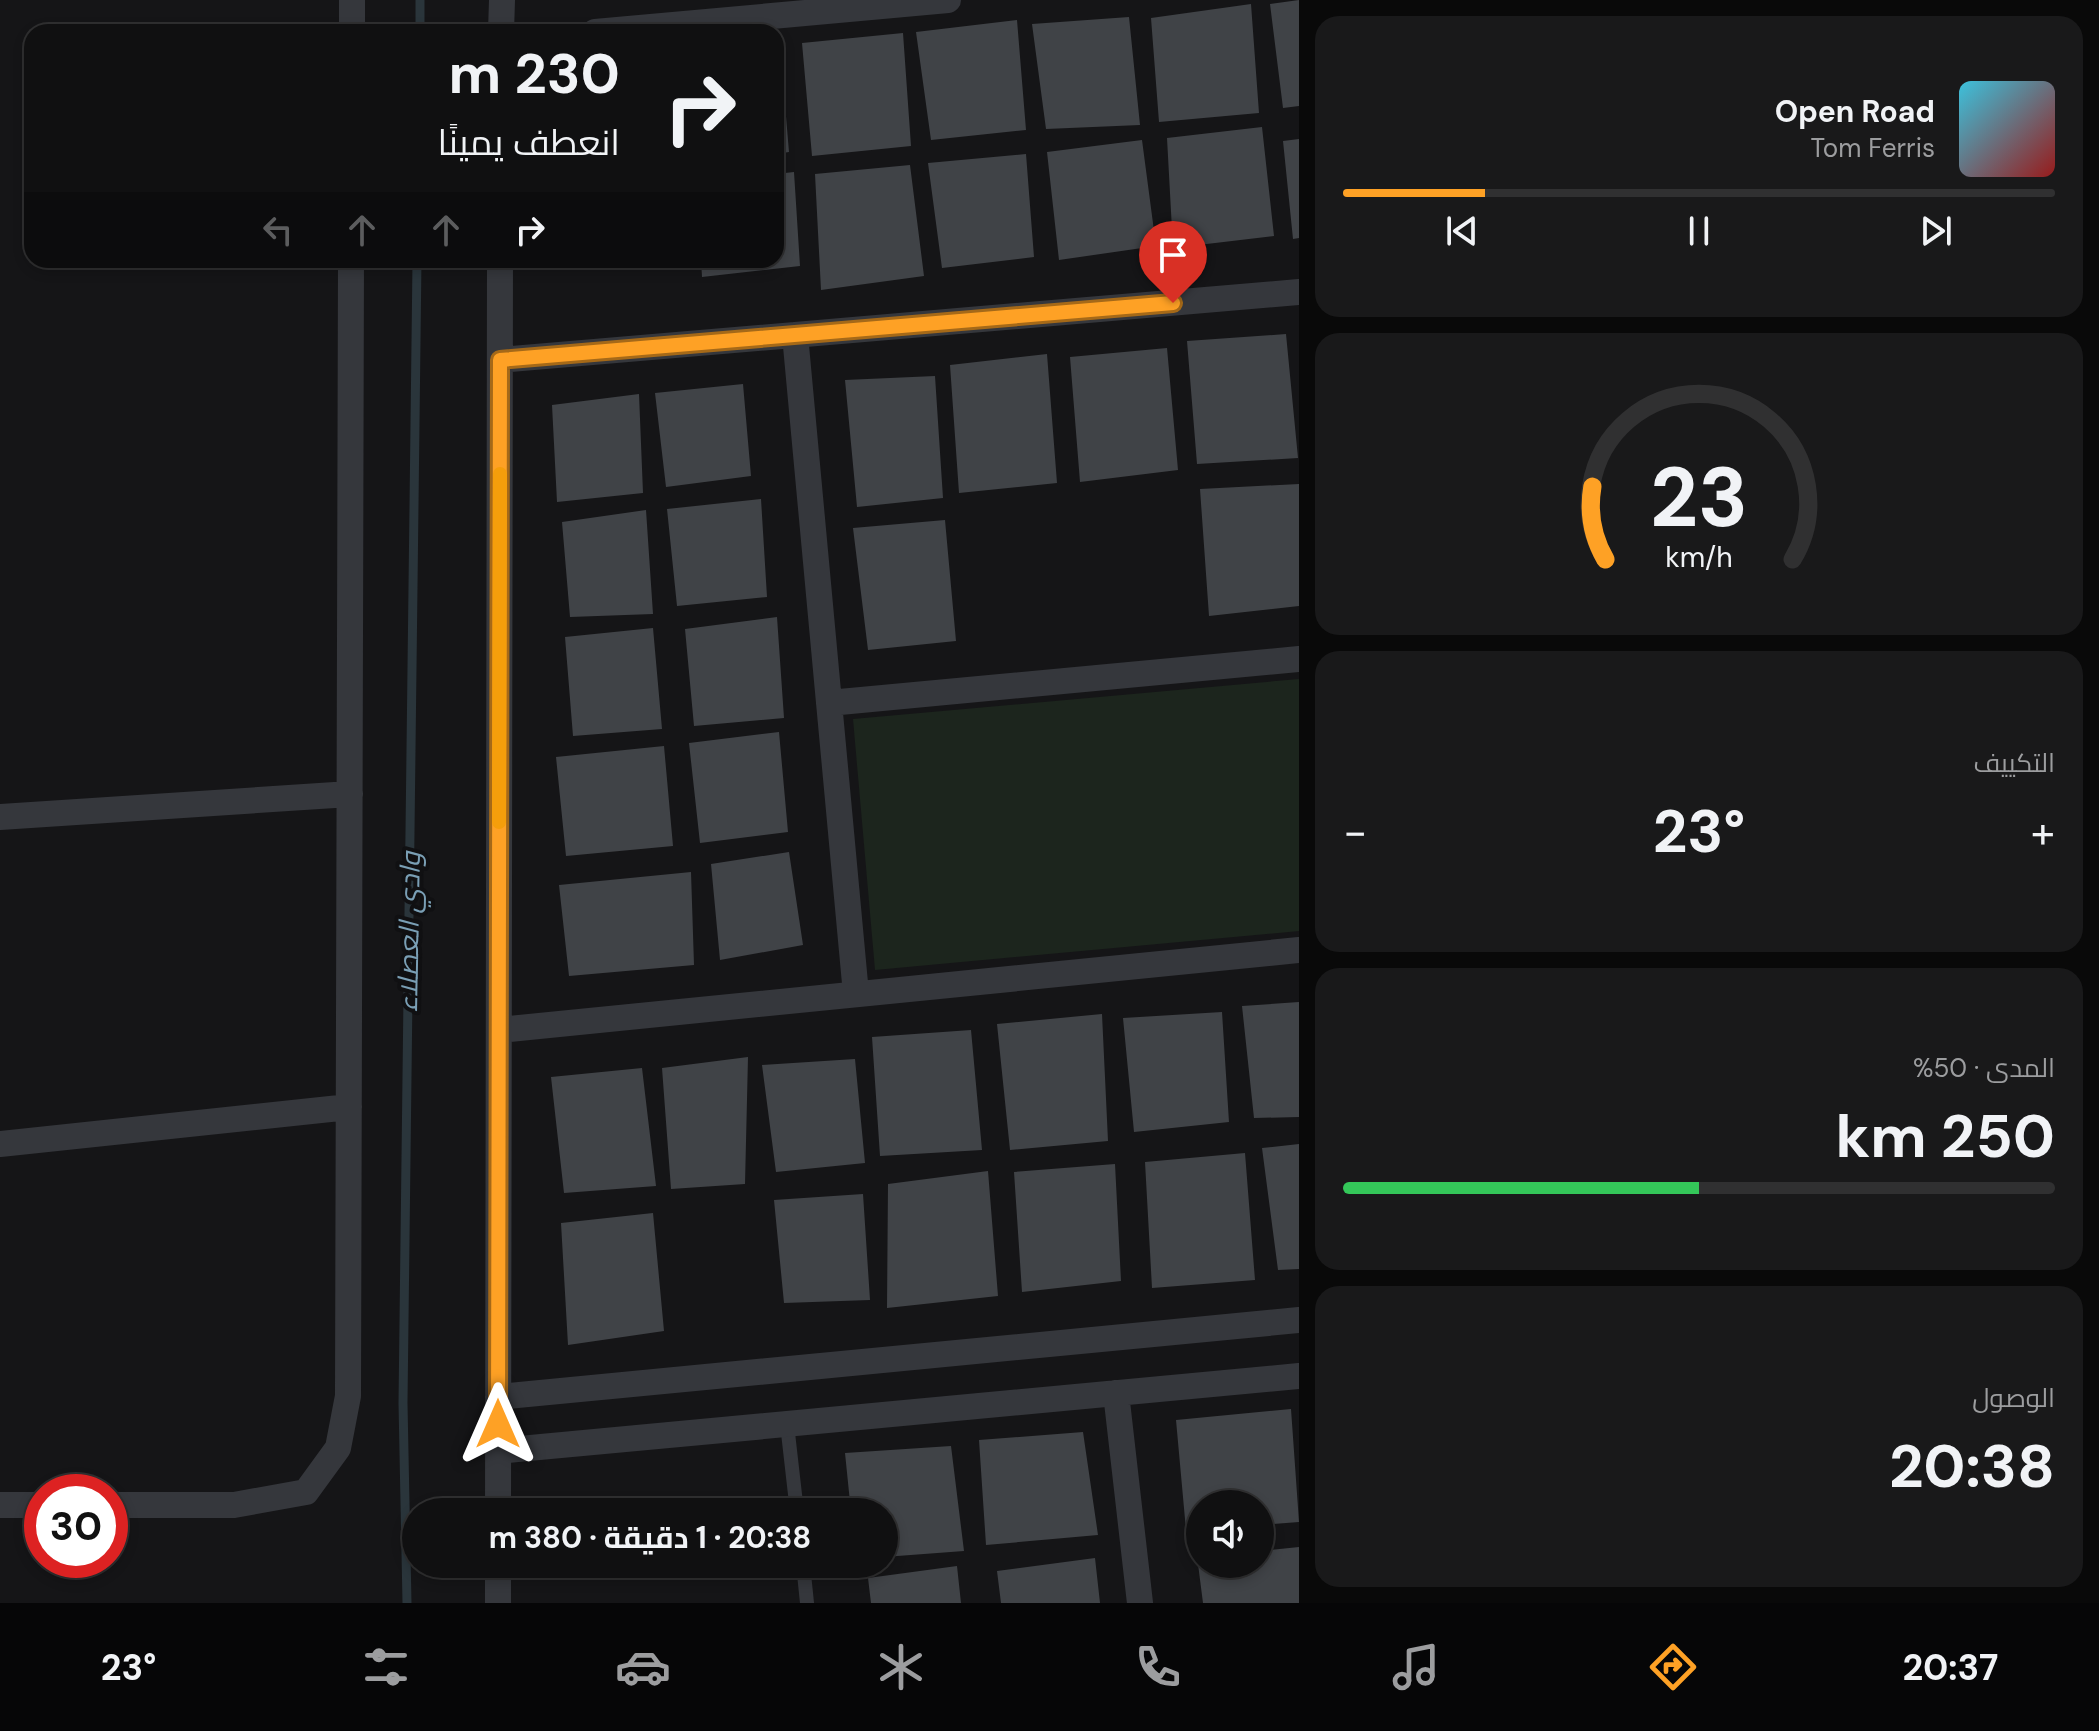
<!DOCTYPE html>
<html lang="ar">
<head>
<meta charset="utf-8">
<style>
  body { margin:0; font-family:"DM Sans",Cairo,sans-serif; background:#19191a; color:#f1f3f6; direction:rtl; height:100vh; display:flex; flex-direction:column; font-size:30px; white-space:nowrap }
  * { box-sizing:border-box; margin:0 }
  p { font-size:26px; color:#9c9d9f }
  .icon { flex:none; width:44px; height:44px; fill:none; stroke:currentColor; stroke-width:2; stroke-linecap:round; stroke-linejoin:round }
  .map { position:relative; flex:1; overflow:hidden; direction:ltr }
  .side { display:flex; flex-direction:column; gap:16px; padding:16px; background:#090909; width:800px }
  .side>* { flex:none }
  .hud { position:absolute; left:24px; top:24px; width:760px; height:244px; border-radius:24px; box-shadow:0 4px 12px #0003,0 0 0 2px #303031; direction:rtl; background:#101011; color:#f1f3f6; overflow:hidden }
  .buttons { position:absolute; left:1186px; top:1490px; display:grid; gap:16px }
  .buttons a { display:grid; place-items:center; width:88px; height:88px; border-radius:50%; background:#101011; box-shadow:0 4px 12px #0003,0 0 0 2px #303031; font-size:40px }
  .speed { position:absolute; left:24px; top:1474px; display:flex; gap:16px; font-size:40px; font-weight:700; text-align:center }
  .speed>* { display:grid; place-content:center; width:104px; height:104px; border-radius:50%; background:#101011; box-shadow:0 4px 12px #0003,0 0 0 2px #303031; line-height:1 }
  .speed .limit { border:12px solid #d22; background:#fff; color:#111 }
  .pin { position:absolute; display:grid; place-items:center; width:68px; height:68px; color:#fff; margin:-82px -34px; border-radius:50% 50% 50% 0; rotate:-45deg; box-shadow:0 0 8px #0007 }
  .pin .icon { rotate:45deg }
  .me { position:absolute; width:88px; margin:-44px; rotate:0deg; stroke-linejoin:round; filter:drop-shadow(0 0 6px #0008) }
  .turn { display:flex; align-items:center; gap:28px; height:168px; padding:0 32px; font-size:36px }
  .turn .icon { width:104px; height:104px; stroke-width:2.5 }
  .turn b { display:block; font-size:56px; line-height:68px }
  .lanes { display:flex; align-items:center; height:76px; padding:0 32px; background:#0003; justify-content:center; gap:40px; direction:ltr }
  .lanes .off { opacity:.35 }
  .big { font-size:60px; font-weight:700; line-height:1.1 }
  .side .widget { flex:1; display:flex; flex-direction:column; justify-content:center; gap:12px; min-width:0; padding:0 28px; border-radius:24px; background:#19191a }
  .side .dial { align-items:center; gap:0 }
  .dial svg { height:208px; overflow:visible; fill:none; stroke:#303031; stroke-width:7; stroke-linecap:round; text-anchor:middle }
  .dial text { fill:#f1f3f6; stroke:none }
  .song { display:flex; align-items:center; gap:24px }
  .cover { width:96px; height:96px; border-radius:12px; background:linear-gradient(135deg,hsl(190 70% 55%),hsl(0 70% 35%)) }
  .played { height:8px; border-radius:4px; background:linear-gradient(90deg,#fea125 20%,#303031 20%) }
  .keys { display:flex; justify-content:space-around; direction:ltr }
  .heat { display:flex; justify-content:space-between; align-items:center; font-size:44px; direction:ltr }
  .charge { height:12px; border-radius:6px; background:linear-gradient(90deg,#34c759 50%,#303031 0) }
  .trip { position:absolute; left:402px; top:1498px; width:496px; height:80px; border-radius:40px; background:#101011; box-shadow:0 4px 12px #0003,0 0 0 2px #303031; font-weight:700; line-height:80px; text-align:center; direction:rtl }
  .tab-bar { display:flex; height:128px; justify-content:space-around; align-items:center; background:#060607; color:#9c9d9f }
  .tab-bar .icon { width:56px; height:56px }
  .tab-bar .selected { color:#fea125 }
  .tab-bar b { font-size:36px; color:#f1f3f6 }
  main { display:flex; flex:1; min-height:0 }
  .map>svg:first-child { display:block }
  .green { fill:#1c251d }
  .lines { fill:none; stroke-linecap:round; stroke-linejoin:round }
  .stream { stroke:#2a353b; stroke-width:9 }
  .building { fill:#404347 }
  .service { stroke:#35373c; stroke-width:14 }
  .minor { stroke:#35373c; stroke-width:26 }
  .route-casing { stroke:#a56918; stroke-width:20 }
  .route { stroke:#fea125; stroke-width:14 }
  .slow { stroke:#f59e0b; stroke-width:14 }
  .labels { text-anchor:middle; dominant-baseline:central; stroke-width:8; stroke-linejoin:round; paint-order:stroke }
  .water-label { font-size:28px; font-style:italic; fill:#7a9fb5; stroke:#101012 }
</style>
</head>
<body>
<main>
<section class="side">
<div class="widget">
<div class="song"><i class="cover"></i><div><b>Open Road</b><p>Tom Ferris</p></div></div>
<div class="played"></div>
<div class="keys"><svg class="icon" aria-label="previous" viewBox="0 0 24 24"><path d="M18 5L8 12l10 7zM5 5v14"/></svg><svg class="icon" aria-label="pause" viewBox="0 0 24 24"><path d="M8 5v14M16 5v14"/></svg><svg class="icon" aria-label="next" viewBox="0 0 24 24"><path d="M6 5l10 7-10 7zM19 5v14"/></svg></div>
</div>
<div class="widget dial"><svg viewBox="0 0 100 80">
<path d="M14 69A42 42 0 1 1 86 69"/>
<path d="M14 69A42 42 0 0 1 9 41" stroke="#fea125"/>
<text x="50" y="56" font-size="32" font-weight="700">23</text>
<text x="50" y="72" font-size="11">km/h</text>
</svg></div>
<div class="widget"><p>التكييف</p>
<div class="heat"><a>−</a><b class="big">23°</b><a>+</a></div>
</div>
<div class="widget"><p>المدى · 50%</p><b class="big">250 km</b><div class="charge"></div></div>
<div class="widget"><p>الوصول</p><b class="big">20:38</b></div>
</section>
<div class="map">
<svg width="1299" height="1603" viewBox="0 0 1299 1603">
  <rect width="100%" height="100%" fill="#151517"/>
  <path class="green" d="M1299 679V931L875 970 853 719Z"/>
  <g class="lines">
    <path class="stream" d="M420 32V0
      M407 1603 403 1403 417 260"/>
  </g>
  <path class="building" d="M1299 0V106L1283 108 1270 4Z
    M1251 4 1259 113 1159 122 1151 18Z
    M1129 17 1140 125 1046 129 1032 24Z
    M1017 20 1026 130 931 140 916 32Z
    M903 33 911 146 812 156 802 43Z
    M776 45H780L789 152 776 154Z
    M1262 127 1274 236 1173 248 1167 138Z
    M1299 139V238L1293 239 1283 141Z
    M1142 140 1156 246 1059 260 1047 152Z
    M1026 154 1034 257 942 268 928 163Z
    M910 165 924 276 821 290 815 174Z
    M794 172 800 266 702 277 701 260H776V174Z
    M1286 334 1298 458 1197 464 1187 341Z
    M1167 348 1178 470 1080 482 1070 357Z
    M1047 354 1057 483 959 493 950 365Z
    M935 376 943 498 857 507 845 380Z
    M743 384 751 476 666 487 655 393Z
    M639 394 643 493 557 502 552 405Z
    M1299 484V606L1209 616 1200 489Z
    M761 499 767 597 677 606 667 509Z
    M646 510 653 614 570 617 562 522Z
    M945 520 956 641 868 650 853 528Z
    M777 617 784 718 694 726 685 629Z
    M653 628 662 729 573 736 565 637Z
    M779 732 788 832 700 843 689 743Z
    M664 746 673 846 566 856 556 757Z
    M789 852 803 945 720 960 711 864Z
    M691 872 694 965 569 976 559 885Z
    M1299 1002V1117L1254 1118 1242 1006Z
    M1222 1012 1229 1122 1134 1132 1123 1018Z
    M1102 1014 1108 1141 1010 1150 997 1024Z
    M971 1030 982 1150 880 1156 872 1037Z
    M748 1057 745 1184 671 1189 662 1068Z
    M855 1059 865 1163 776 1172 762 1065Z
    M642 1068 656 1186 564 1193 551 1077Z
    M1299 1144V1269L1278 1270 1262 1148Z
    M1245 1153 1255 1280 1152 1288 1145 1162Z
    M1115 1164 1121 1281 1022 1292 1014 1172Z
    M988 1171 998 1296 887 1308 888 1184Z
    M863 1194 870 1300 784 1303 774 1200Z
    M653 1213 664 1331 568 1345 561 1223Z
    M1291 1409 1299 1522 1260 1525V1504H1200V1529L1186 1530 1176 1420Z
    M1083 1432 1098 1535 986 1545 979 1440Z
    M951 1446 964 1551 884 1557V1512H851L845 1453Z
    M1299 1547V1603H1203L1198 1564H1260V1551Z
    M1095 1558 1100 1603H1001L997 1571Z
    M957 1566 961 1603H871L868 1578Z"/>
  <g class="lines">
    <path class="service" d="M787 1424 797 1512
      M803 1564 807 1603"/>
    <path class="minor" d="M352 32V0
      M501 32 502 0
      M595 32 948 0
      M795 335 856 994
      M500 360 1299 292
      M829 703 1299 659
      M0 817 350 794
      M499 1030 1299 950
      M0 1144 349 1107
      M1116 1393 1140 1603
      M498 1397 1299 1320
      M498 1451 1299 1376
      M0 1505H42
      M110 1505H234L306 1492 338 1448 348 1396 351 260
      M498 1512 500 260
      M498 1603V1564"/>
  </g>
  <g class="lines">
    <g class="route-casing">
      <path id="route" d="M498 1424 500 360 1173 303"/>
    </g>
    <use href="#route" class="route"/>
    <path class="slow" d="M499 822 500 474"/>
  </g>
  <g class="labels">
    <g class="water-label">
      <text transform="translate(409 932) rotate(-89)">وادي العصلاء</text>
    </g>
  </g>
</svg>
<div class="buttons">
<a><svg class="icon" aria-label="sound" viewBox="0 0 24 24"><path d="M4 9h4l5-4v14l-5-4H4zM17 9q2 3 0 6"/></svg></a>
</div>
<div class="speed"><div class="limit">30</div></div>
<div class="pin" style="left:1173px;top:303px;background:#d93025"><svg class="icon" aria-label="arrive" viewBox="0 0 24 24"><path d="M6 21V4h12l-3 4 3 4H6"/></svg></div>
<svg class="me" style="left:498px;top:1424px" viewBox="-20 -20 40 40"><path d="M0-17L14 15 0 8-14 15z" fill="#fea125" stroke="#fff" stroke-width="4"/></svg>
<div class="trip">20:38 · 1 دقيقة · 380 m</div>
<div class="hud">
<div class="turn"><svg class="icon" aria-label="right" viewBox="0 0 24 24"><path d="M7 20v-9h11M14 6l5 5-5 5"/></svg><div><b>230 m</b>انعطف يمينًا</div></div>
<div class="lanes"><svg class="icon off" aria-label="left" viewBox="0 0 24 24"><path d="M17 20v-9H6M10 6l-5 5 5 5"/></svg><svg class="icon off" aria-label="ahead" viewBox="0 0 24 24"><path d="M12 20V5M6 11l6-6 6 6"/></svg><svg class="icon off" aria-label="ahead" viewBox="0 0 24 24"><path d="M12 20V5M6 11l6-6 6 6"/></svg><svg class="icon" aria-label="right" viewBox="0 0 24 24"><path d="M7 20v-9h11M14 6l5 5-5 5"/></svg></div>
</div>
</div>
</main>
<nav class="tab-bar">
<b>20:37</b>
<svg class="icon selected" aria-label="directions" viewBox="0 0 24 24"><path d="M12 3l9 9-9 9-9-9zM9 14v-3h6M13 9l2 2-2 2"/></svg>
<svg class="icon" aria-label="music" viewBox="0 0 24 24"><path d="M9 18V5l10-2v13"/><circle cx="6" cy="18" r="3"/><circle cx="16" cy="16" r="3"/></svg>
<svg class="icon" aria-label="phone" viewBox="0 0 24 24"><path d="M5 4h4l2 5-3 2q2 4 5 5l2-3 5 2v4C11 20 4 13 5 4z"/></svg>
<svg class="icon" aria-label="climate" viewBox="0 0 24 24"><path d="M12 3v18M4 7l16 10M4 17L20 7"/></svg>
<svg class="icon" aria-label="car" viewBox="0 0 24 24"><path d="M5 17H2v-5l4-1 3-4h7l3 4 3 1v5h-3M9 17h6M6 11h13"/><circle cx="7" cy="17" r="2"/><circle cx="17" cy="17" r="2"/></svg>
<svg class="icon" aria-label="filters" viewBox="0 0 24 24"><path d="M4 7h16M4 17h16"/><circle cx="9" cy="7" r="2"/><circle cx="15" cy="17" r="2"/></svg>
<b>23°</b>
</nav>
</body>
</html>
